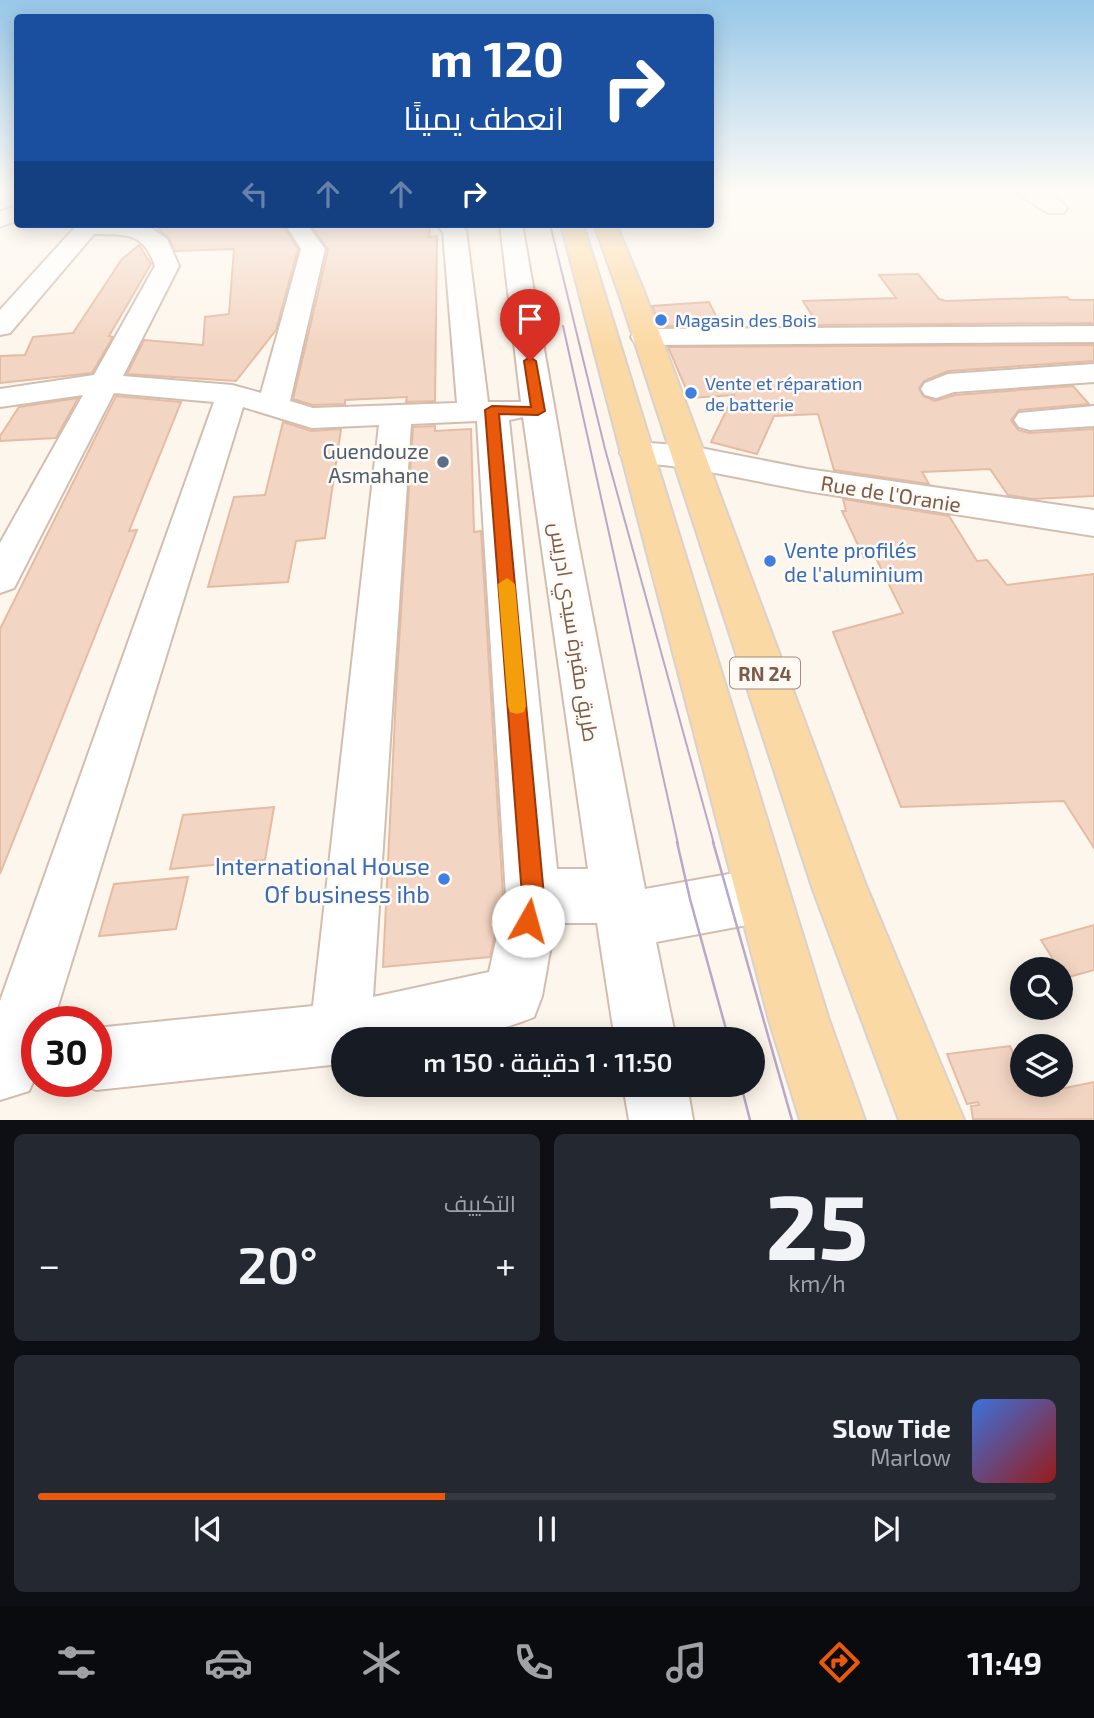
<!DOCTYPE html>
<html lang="ar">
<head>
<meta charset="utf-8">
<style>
  body { margin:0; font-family:"Exo 2",Cairo,sans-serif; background:#242831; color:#f1f3f6; direction:rtl; height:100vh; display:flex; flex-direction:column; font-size:26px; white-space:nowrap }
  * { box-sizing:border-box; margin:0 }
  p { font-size:23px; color:#9ea1a6 }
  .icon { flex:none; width:38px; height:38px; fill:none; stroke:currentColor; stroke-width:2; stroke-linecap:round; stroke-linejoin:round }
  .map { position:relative; height:1120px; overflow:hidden; direction:ltr }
  .sheet { display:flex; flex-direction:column; gap:14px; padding:14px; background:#0d0f14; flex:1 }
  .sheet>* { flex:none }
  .top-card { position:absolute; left:14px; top:14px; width:700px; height:214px; border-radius:7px; box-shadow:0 4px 18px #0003; direction:rtl; background:#1a4fa0; color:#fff; overflow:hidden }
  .buttons { position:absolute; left:1010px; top:957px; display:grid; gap:14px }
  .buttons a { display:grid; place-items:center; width:63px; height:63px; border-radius:50%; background:#171b24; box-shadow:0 4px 18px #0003; font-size:35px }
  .speed { position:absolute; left:21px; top:1006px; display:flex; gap:14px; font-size:35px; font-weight:700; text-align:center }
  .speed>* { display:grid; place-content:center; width:91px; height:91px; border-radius:50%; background:#171b24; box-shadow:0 4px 18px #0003; line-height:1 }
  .speed .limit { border:10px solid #d22; background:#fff; color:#111 }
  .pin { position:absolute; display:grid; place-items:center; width:60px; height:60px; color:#fff; margin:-72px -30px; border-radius:50% 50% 50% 0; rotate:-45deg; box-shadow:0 0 7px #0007 }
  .pin .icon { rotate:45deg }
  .me { position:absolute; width:77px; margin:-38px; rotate:7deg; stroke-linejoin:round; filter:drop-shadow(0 0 5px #0008) }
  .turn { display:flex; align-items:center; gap:24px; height:147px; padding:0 35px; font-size:32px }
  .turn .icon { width:91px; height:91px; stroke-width:2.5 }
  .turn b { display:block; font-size:49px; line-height:60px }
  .lanes { display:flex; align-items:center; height:66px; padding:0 35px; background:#0003; justify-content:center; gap:35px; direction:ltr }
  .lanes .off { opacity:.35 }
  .big { font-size:52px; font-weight:600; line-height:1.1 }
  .sheet .card { flex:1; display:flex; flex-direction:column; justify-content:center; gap:10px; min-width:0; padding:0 24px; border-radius:10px; background:#242831 }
  .sheet .dial { align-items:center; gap:0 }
  .dial b { font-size:91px; line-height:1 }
  .song { display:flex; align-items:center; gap:21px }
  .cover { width:84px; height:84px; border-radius:10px; background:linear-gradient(135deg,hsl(220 70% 55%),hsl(0 70% 35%)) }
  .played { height:7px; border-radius:4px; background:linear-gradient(90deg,#ea580c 40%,#363941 40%) }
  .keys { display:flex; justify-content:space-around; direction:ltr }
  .heat { display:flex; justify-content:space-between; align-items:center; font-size:38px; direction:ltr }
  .sheet .tiles { flex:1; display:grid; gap:14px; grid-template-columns:1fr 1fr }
  .card:last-child { grid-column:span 2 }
  .trip { position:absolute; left:331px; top:1027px; width:434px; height:70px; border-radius:35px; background:#171b24; box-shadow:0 4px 18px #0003; font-weight:600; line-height:70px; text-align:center; direction:rtl }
  .tabs { display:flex; height:112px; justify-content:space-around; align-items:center; background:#090b0e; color:#9ea1a6 }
  .tabs .icon { width:49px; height:49px }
  .tabs .selected { color:#ea580c }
  .tabs b { font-size:32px; color:#f1f3f6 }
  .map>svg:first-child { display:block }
  .building { fill:#f3d5c3; stroke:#e6bba3; stroke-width:2 }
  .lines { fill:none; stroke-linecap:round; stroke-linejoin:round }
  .minor-casing { stroke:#d1beb0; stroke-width:4 }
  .major-casing { stroke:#dad1cd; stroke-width:4 }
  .minor { fill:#fff; fill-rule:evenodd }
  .major { fill:#fbd9a5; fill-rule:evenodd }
  .tram-far1 { stroke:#b9a8c9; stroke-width:2 }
  .tram { stroke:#b9a8c9; stroke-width:2.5 }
  .route { fill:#ea580c; stroke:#983908; stroke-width:2 }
  .slow { fill:#f59e0b }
  .shop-dot { fill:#3f7fe0; stroke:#fffaf3; stroke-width:2.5 }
  .service-dot { fill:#5c6f8a; stroke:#fffaf3; stroke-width:2.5 }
  .labels { text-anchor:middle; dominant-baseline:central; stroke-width:5; stroke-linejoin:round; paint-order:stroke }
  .far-shop-label { font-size:18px; fill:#366cbe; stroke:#fffaf3; text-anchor:start }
  .shield { fill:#fffaf3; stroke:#a28b7f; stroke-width:2 }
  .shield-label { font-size:19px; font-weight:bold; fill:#7a5c4d }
  .service-label { font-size:21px; fill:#4e5e75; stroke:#fffaf3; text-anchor:end }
  .street-label { font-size:21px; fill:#7a5c4d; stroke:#fffaf3 }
  .shop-label { font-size:21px; fill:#366cbe; stroke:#fffaf3; text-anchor:start }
  .near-shop-label { font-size:24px; fill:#366cbe; stroke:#fffaf3; text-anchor:end }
</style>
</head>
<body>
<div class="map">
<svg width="1094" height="1120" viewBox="0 0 1094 1120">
  <rect width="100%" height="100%" fill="#fdf6ec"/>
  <path class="building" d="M164 224H282L298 249 276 330 236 381 127 374 144 340 203 345 205 317 229 314 234 249 175 251 169 238 158 229Z
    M310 224H426V227H430L429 237 437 236 435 401 406 402 407 397 345 400V404L313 405 293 399 328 250Z
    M139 245 151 264 109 336 113 337 92 373 0 383V356L25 355 33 337 73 333 122 259Z
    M918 274 939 299 946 301 1067 297 1070 300H1094V323L818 325 803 301 896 298 879 275Z
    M709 302 721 326H660L652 306Z
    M1094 345V361L948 371 924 381 919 388 923 396 935 401 955 395 1073 386 1089 404 1019 410 1011 420 1018 430 1029 433 1094 429V496L1033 499 1008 495 990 469 922 472 929 484 834 470 818 414 774 416 757 454 711 442 734 395 690 398 668 347Z
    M116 396 181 402 129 531 137 530 0 874V629Z
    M78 398 56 438 0 441V436L19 407Z
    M283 422 311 431 341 429 325 538 296 541 288 582 208 587 234 497 265 495Z
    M435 426V431L471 429 474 532 481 531 503 896 490 957 383 967 397 675 413 427Z
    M843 499 949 516 977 561 987 560 1007 585 1094 574V848L1064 801 901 807 833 632 903 613 876 558H864L842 511H846Z
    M274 807 265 860 170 869 183 815Z
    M188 877 176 929 99 936 114 884Z
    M1094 925V970L1065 978 1041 940Z
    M1010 1046 1022 1074V1085H1027L1031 1095 1094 1082V1119H973L971 1106 979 1105 978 1102 967 1104 947 1054Z"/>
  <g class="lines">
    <g class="minor-casing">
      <path id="minor" d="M1012 190C1031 190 1054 191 1067 208L1064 213H1048Z
        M18 205V220L0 227V212Z
        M78 224H145L167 239 179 266 123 376 232 385 261 393 301 249 285 224H307L325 249 290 401 313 408 457 403 443 232 436 224H461L466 230 488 402H521L500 224H522L576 531 645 889 763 868 782 876 790 895 782 914 763 922 656 942 676 1040H615L597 923H555L542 996 534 1017C470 1044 411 1040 343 1040V1064H340L96 1090 76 1082H96V1028L313 1006 379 425 312 428 243 407 53 1022H37V1073L29 1091 0 1100V1001L214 402 114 393 14 588 0 593V543L83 395 0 407V389L94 375 155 266C143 231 126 235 94 234L10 333 0 335V310ZM523 417 588 869H557L509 420ZM477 421 506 896 489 972 373 997 411 424Z
        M1094 326V342L645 345 635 343 631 337 635 331 645 329Z
        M1094 364V382L954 392 936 398 925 395 921 389 925 383 948 374Z
        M1094 406V426L1030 430 1019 427 1014 420 1019 413Z
        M637 442 690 446 807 469 1094 510V536L807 491 690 468 625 461 620 453 625 445Z
        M623 1085H687L693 1120H629Z"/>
    </g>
    <g class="major-casing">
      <path id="major" d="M561 224H583L829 1020 865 1120H800L769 1020Z
        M594 224H616L645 294 865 883 964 1120H899L812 887 619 294Z"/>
    </g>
    <use href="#minor" class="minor"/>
    <use href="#major" class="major"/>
    <path class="tram-far1" d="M550 224 605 449 714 844
      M563 326 678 844"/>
    <path class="tram" d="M677 842 690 899 729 1040
      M713 842 792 1120
      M741 1085 750 1120"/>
  </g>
  <linearGradient id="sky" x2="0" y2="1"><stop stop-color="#97c7e8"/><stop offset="0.55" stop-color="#fefbf6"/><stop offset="1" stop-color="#fefbf6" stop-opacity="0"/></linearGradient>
  <rect width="1094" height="347" fill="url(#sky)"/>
  <path class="route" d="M530 357 536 361 545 411 538 415 499 414 544 896 536 929 528 933 520 929 517 921 522 896 485 410 492 406 531 407 524 361Z"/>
  <path class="slow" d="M507 578 515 584 526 706 524 712 517 714 510 712 508 706 498 584Z"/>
  <g class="shop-dot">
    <circle cx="661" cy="320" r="7"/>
    <circle cx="691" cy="393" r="7"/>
    <circle cx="770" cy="561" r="7"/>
    <circle cx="444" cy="879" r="7"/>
  </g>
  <circle class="service-dot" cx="443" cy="462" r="7"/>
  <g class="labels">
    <g class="far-shop-label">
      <text x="675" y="320">Magasin des Bois</text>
      <text x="705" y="383">Vente et réparation<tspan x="705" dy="21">de batterie</tspan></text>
    </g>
    <rect class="shield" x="730" y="657.5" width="70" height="31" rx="5"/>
    <g class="shield-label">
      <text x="765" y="673">RN 24</text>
    </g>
    <g class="service-label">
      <text x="429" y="450">Guendouze<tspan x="429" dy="24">Asmahane</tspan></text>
    </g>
    <g class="street-label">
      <text transform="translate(891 493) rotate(9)">Rue de l'Oranie</text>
      <text transform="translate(575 632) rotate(81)">طريق مقبرة سيدي ادريس</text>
    </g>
    <g class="shop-label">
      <text x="784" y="549">Vente profilés<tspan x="784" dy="24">de l'aluminium</tspan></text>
    </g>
    <g class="near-shop-label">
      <text x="430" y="865">International House<tspan x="430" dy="28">Of business ihb</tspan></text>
    </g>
  </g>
</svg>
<div class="buttons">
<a><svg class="icon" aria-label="search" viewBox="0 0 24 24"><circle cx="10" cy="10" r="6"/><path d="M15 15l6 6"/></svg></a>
<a><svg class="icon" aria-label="layers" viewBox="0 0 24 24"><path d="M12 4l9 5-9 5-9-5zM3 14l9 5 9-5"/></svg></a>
</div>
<div class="speed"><div class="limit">30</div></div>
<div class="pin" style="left:530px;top:361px;background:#d93025"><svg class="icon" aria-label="arrive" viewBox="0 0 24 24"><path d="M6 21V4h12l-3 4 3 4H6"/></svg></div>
<svg class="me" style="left:528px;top:921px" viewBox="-20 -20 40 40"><circle r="19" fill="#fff"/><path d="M0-13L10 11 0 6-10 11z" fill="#ea580c"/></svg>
<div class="trip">11:50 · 1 دقيقة · 150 m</div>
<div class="top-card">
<div class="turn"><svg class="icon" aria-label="right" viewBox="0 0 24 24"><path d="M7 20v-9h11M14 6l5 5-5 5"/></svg><div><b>120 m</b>انعطف يمينًا</div></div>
<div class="lanes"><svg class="icon off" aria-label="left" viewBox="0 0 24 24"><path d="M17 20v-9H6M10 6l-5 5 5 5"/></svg><svg class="icon off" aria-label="ahead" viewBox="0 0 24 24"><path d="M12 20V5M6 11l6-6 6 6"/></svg><svg class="icon off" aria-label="ahead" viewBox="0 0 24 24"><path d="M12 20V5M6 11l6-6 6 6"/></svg><svg class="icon" aria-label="right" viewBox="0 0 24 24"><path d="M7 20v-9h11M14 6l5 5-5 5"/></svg></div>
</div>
</div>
<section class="sheet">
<div class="tiles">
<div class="card dial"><b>25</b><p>km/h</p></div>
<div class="card"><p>التكييف</p>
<div class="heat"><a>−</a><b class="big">20°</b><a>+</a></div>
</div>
<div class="card">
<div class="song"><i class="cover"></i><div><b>Slow Tide</b><p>Marlow</p></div></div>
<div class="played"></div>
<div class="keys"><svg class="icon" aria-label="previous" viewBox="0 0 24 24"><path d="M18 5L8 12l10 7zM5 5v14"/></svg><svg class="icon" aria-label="pause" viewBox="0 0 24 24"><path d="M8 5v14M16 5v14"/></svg><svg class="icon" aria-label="next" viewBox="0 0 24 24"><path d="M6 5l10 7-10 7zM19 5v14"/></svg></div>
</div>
</div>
</section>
<nav class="tabs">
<b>11:49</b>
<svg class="icon selected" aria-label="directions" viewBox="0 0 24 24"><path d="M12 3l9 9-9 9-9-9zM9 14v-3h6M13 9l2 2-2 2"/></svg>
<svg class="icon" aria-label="music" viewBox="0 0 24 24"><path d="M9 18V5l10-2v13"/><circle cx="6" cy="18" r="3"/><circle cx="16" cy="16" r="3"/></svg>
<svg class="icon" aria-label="phone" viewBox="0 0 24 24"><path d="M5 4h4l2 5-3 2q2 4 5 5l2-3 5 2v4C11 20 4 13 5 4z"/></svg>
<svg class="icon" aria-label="climate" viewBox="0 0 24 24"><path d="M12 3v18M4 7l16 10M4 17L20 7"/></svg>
<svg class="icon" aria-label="car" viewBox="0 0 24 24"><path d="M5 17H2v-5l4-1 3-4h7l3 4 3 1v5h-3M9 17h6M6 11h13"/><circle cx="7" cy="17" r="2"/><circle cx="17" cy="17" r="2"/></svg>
<svg class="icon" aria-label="filters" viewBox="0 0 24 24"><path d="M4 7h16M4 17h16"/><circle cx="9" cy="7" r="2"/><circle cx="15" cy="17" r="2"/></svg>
</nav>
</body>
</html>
